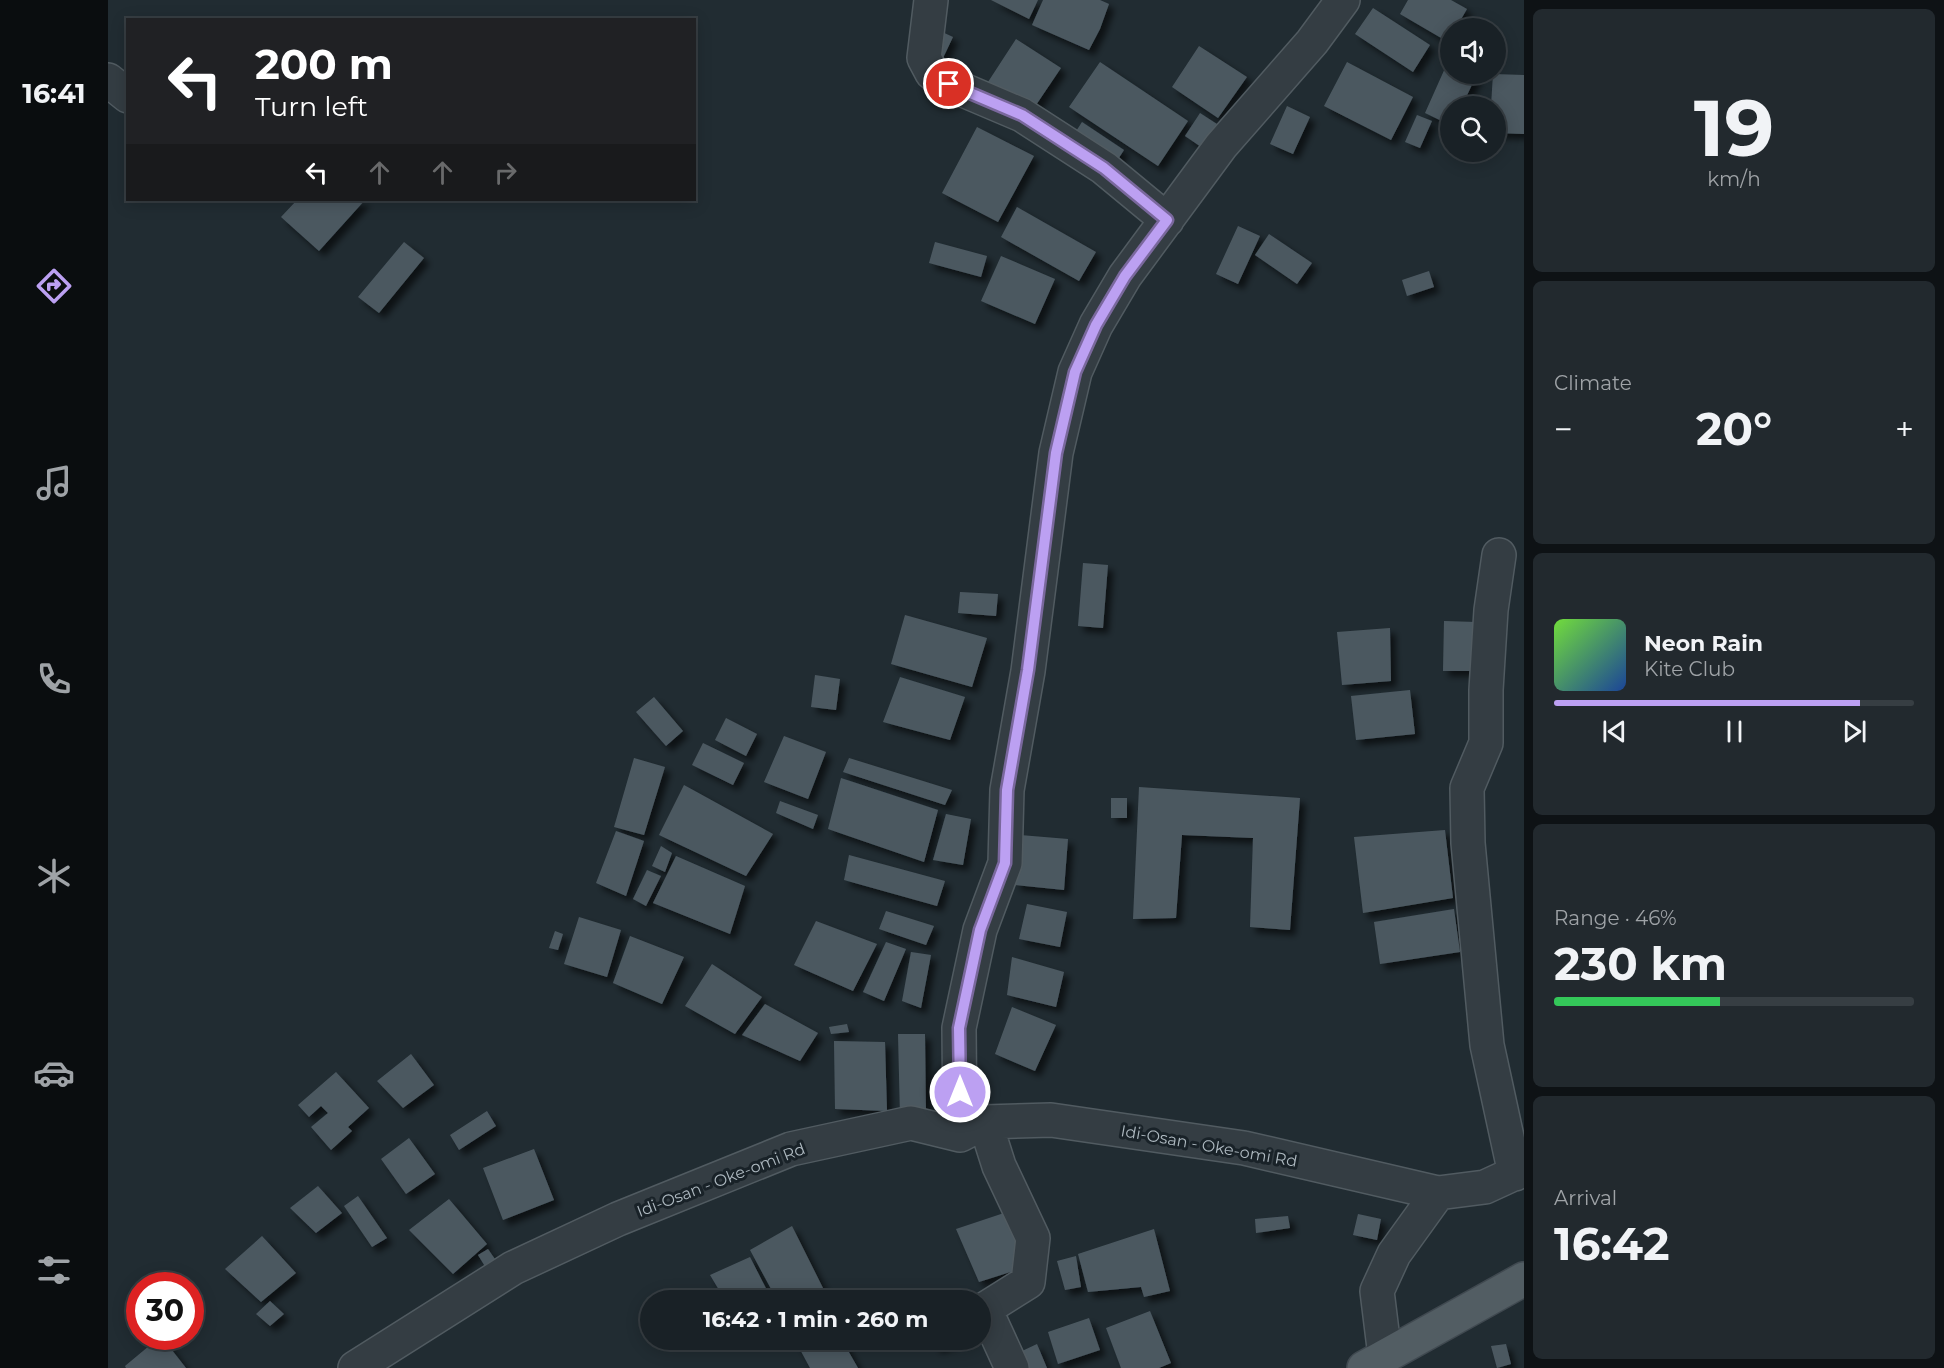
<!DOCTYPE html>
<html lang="en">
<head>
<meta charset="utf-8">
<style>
  body { margin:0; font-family:Montserrat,sans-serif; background:#22292e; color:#f1f3f6; height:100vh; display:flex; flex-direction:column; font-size:22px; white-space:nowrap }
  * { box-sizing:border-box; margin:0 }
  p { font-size:20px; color:#9fa3a7 }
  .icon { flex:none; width:33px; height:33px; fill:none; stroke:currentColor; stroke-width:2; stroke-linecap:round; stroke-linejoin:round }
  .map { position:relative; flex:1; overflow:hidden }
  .sheet { display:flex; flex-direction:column; gap:9px; padding:9px; background:#0e1215; width:420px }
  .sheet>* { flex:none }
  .hud { position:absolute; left:18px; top:18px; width:570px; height:183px; border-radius:0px; box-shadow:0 3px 15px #0003,0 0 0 2px #373e43; background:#202124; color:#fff; overflow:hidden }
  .buttons { position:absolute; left:1332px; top:18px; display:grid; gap:12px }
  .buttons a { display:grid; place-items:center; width:66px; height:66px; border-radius:50%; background:#192126; box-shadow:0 3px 15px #0003,0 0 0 2px #373e43; font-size:30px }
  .speed { position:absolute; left:18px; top:1272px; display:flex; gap:12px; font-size:30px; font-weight:700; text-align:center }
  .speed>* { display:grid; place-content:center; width:78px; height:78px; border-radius:50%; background:#192126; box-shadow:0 3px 15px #0003,0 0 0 2px #373e43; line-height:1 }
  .speed .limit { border:9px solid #d22; background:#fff; color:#111 }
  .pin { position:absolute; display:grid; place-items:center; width:51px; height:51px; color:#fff; margin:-26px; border:3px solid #fff; border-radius:50%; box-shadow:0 2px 6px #0007 }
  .me { position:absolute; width:66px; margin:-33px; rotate:0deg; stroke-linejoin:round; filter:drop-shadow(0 0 4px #0008) }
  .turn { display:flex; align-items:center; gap:21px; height:126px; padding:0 30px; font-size:27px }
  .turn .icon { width:78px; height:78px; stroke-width:2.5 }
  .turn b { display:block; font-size:42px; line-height:51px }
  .lanes { display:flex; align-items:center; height:57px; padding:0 30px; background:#0003; justify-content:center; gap:30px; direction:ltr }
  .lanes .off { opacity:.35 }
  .big { font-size:45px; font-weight:700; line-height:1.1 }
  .sheet .widget { flex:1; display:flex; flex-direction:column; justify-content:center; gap:9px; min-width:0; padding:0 21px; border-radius:9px; background:#22292e }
  .sheet .dial { align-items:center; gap:0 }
  .dial b { font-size:78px; line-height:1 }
  .song { display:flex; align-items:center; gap:18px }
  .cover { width:72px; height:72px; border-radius:9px; background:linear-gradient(135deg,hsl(100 70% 55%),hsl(220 70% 35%)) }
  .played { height:6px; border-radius:3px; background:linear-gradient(90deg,#bca0f2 85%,#373e43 85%) }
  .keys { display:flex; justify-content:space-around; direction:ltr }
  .heat { display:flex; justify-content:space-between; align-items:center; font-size:33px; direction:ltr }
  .charge { height:9px; border-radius:4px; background:linear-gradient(90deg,#34c759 46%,#373e43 0) }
  .trip { position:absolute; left:532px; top:1290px; width:351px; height:60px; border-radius:30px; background:#192126; box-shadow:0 3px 15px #0003,0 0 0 2px #373e43; font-weight:700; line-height:60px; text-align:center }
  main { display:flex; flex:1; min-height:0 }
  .menu { display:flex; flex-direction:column; width:108px; justify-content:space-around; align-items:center; background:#0a0d0f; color:#9fa3a7 }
  .menu .icon { width:42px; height:42px }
  .menu .on { color:#bca0f2 }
  .menu b { font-size:27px; color:#f1f3f6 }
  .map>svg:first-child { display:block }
  .building { fill:#4c5961; filter:url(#shadow) }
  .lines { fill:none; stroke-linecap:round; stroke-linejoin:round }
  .minor-casing { stroke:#515b61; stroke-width:36 }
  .primary-casing { stroke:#404950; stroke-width:36 }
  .minor { stroke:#343d43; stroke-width:33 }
  .primary { stroke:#525d63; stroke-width:33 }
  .route-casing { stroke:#7a689d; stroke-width:15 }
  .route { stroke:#bca0f2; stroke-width:10 }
  .labels { text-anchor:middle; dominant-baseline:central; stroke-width:6; stroke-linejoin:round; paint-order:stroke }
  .street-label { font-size:16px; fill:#aeb9c0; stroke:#192228 }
</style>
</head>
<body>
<main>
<nav class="menu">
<b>16:41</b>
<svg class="icon on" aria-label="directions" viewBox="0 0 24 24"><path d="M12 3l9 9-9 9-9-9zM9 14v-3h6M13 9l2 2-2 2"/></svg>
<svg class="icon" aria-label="music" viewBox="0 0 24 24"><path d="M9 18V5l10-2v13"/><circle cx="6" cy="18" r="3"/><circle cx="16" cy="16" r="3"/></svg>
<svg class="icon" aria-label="phone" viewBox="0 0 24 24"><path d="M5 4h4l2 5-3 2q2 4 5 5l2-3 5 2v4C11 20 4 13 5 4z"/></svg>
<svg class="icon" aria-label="climate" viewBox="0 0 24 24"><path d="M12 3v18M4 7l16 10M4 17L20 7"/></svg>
<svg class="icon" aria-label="car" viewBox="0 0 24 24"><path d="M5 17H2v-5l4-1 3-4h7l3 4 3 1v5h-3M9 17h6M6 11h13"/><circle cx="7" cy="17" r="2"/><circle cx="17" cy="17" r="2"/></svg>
<svg class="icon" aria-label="filters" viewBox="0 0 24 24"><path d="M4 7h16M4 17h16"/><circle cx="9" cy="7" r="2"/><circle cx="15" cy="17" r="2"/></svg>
</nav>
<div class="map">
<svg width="1416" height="1368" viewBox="0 0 1416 1368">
  <defs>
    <filter id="shadow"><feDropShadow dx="5.5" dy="5.5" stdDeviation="3" flood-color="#0009"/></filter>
  </defs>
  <rect width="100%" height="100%" fill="#212c32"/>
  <path class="building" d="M883 0H930L921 19Z
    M935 0H992L1001 4 992 29 981 50 924 25Z
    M1300 0H1343L1359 9 1348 28H1342V38L1340 42 1292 14Z
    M1265 8 1322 45 1305 72 1247 34Z
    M832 31 845 37 835 58 822 52Z
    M908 39 953 68 924 111 880 82Z
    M1091 46 1139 77 1110 118 1064 87Z
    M1342 57V74H1369L1354 106H1342V125L1317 113Z
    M992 62 1080 121 1050 166 961 107Z
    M1239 62 1305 97 1283 140 1216 106Z
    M1385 74 1416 75V134L1388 133V106H1383Z
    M1179 106 1202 117 1185 154 1162 144Z
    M1092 113 1112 126 1096 149 1077 136Z
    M1309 115 1324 121 1312 148 1297 142Z
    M974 122 1016 150 1005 167 963 139Z
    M869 127 926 156 890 222 834 193Z
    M189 200H257L211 251 173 217Z
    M909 207 988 252 971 281 893 237Z
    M1130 226 1152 236 1130 284 1108 274Z
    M1161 234 1204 263 1189 284 1147 255Z
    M296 242 316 258 271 313 250 297Z
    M827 242 879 256 873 277 821 263Z
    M893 256 947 279 927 324 873 301Z
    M1321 271 1326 287 1299 296 1294 280Z
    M975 563 1000 565 995 628 970 626Z
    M852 592 890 594 888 616 850 613Z
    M797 615 879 638 864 687 783 664Z
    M1336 621 1368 622 1365 671H1335Z
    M1282 628 1283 681 1234 685 1229 632Z
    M707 675 732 679 728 710 703 707Z
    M792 677 857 697 842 740 775 722Z
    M1302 690 1307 734 1248 740 1243 696Z
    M546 697 575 731 558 746 528 712Z
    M618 718 649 734 638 756 607 740Z
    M676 736 718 752 700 799 656 782Z
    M595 743 636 763 625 785 584 765Z
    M526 758 557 767 536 835 506 827Z
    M741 758 844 790 837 805 735 772Z
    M733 778 830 810 816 862 720 829Z
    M576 785 665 834 638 876 551 835Z
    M1031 787 1192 798 1182 930 1142 927 1145 838 1074 835 1068 918 1025 919Z
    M1003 798H1019V818H1003Z
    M672 801 710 815 705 829 668 813Z
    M838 814 863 819 855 865 825 860Z
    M1337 830 1345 898 1255 913 1246 837Z
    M508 831 536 841 518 896 488 883Z
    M912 835 960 839 956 890 907 885Z
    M553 846 564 853 557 872 544 866Z
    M741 855 837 881 829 906 736 880Z
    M568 856 637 886 622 934 545 903Z
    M539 870 553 876 538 906 525 899Z
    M919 904 959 912 952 947 911 939Z
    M1346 909 1352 952 1272 964 1266 922Z
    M778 911 826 926 818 945 771 929Z
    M471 917 513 930 499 977 456 964Z
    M708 921 769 944 745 991 686 965Z
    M447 931 455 934 450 950 441 948Z
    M522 936 576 957 554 1004 505 983Z
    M778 942 798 949 776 1001 755 992Z
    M803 952 823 955 813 1008 794 1001Z
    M904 957 956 972 948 1007 899 995Z
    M604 964 654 997 627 1034 577 1006Z
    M657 1004 710 1033 692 1061 634 1035Z
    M904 1007 948 1025 927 1071 887 1054Z
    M739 1024 741 1032 723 1034 721 1027Z
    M790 1034H817L818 1115 792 1116Z
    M726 1041 777 1042 779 1111 727 1109Z
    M303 1054 326 1085 295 1108 269 1081Z
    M228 1072 261 1108 240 1127 244 1131 223 1150 203 1127 220 1113 213 1106 201 1117 190 1105Z
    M379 1111 388 1126 351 1150 342 1135Z
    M301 1138 327 1174 298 1194 273 1159Z
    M426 1149 446 1200 395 1220 375 1168Z
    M210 1186 234 1213 208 1233 182 1208Z
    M250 1196 279 1238 264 1247 236 1206Z
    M341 1199 379 1244 345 1274 301 1230Z
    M902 1211 921 1266 871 1282 848 1229Z
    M1250 1214 1273 1219 1269 1240 1245 1235Z
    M1180 1216 1182 1228 1148 1233 1147 1219Z
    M684 1226 716 1290 694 1300H669L642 1250Z
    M1046 1229 1062 1291 1036 1297 1033 1287 980 1292 970 1254Z
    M154 1236 188 1273 153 1302 117 1269Z
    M380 1249 389 1262 378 1268 370 1255Z
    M968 1256 973 1287 957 1290 949 1261Z
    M642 1257 664 1300H617L602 1275Z
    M162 1301 176 1314 162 1326 148 1314Z
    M1042 1311 1063 1363 1051 1368H1013L998 1328Z
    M981 1318 992 1350 950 1364 940 1332Z
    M53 1336 78 1368H18L17 1366Z
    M693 1340H734L750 1368H702L688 1342Z
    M825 1340H849L828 1348Z
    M929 1344 939 1368H920L912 1352Z
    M1398 1344 1403 1364 1389 1368 1383 1346Z"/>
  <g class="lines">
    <g class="minor-casing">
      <path id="minor" d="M823 0 816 58 824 73 841 84 914 115 996 168 1059 220
        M0 80 20 96
        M1391 555 1383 610 1378 690V743L1359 788 1360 843 1379 1045 1407 1174
        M877 1122 891 1166 925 1238 920 1282 877 1309 904 1368
        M852 1135 851 1028 872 930 897 863 899 790 920 671 948 453 967 372 988 325 1017 276 1113 146 1204 42 1235 0
        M1277 1356 1269 1291 1286 1254 1330 1193
        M247 1368 405 1268 510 1219 683 1149 803 1123 852 1135 877 1122 943 1120 1136 1148 1330 1193 1377 1187 1416 1169"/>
    </g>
    <g class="primary-casing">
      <path id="primary" d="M1256 1368 1416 1279"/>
    </g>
    <use href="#minor" class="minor"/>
    <use href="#primary" class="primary"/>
  </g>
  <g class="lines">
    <g class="route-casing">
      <path id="route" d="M841 84 914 115 996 168 1059 220 1017 276 998 308 988 325 967 372 948 453 920 670 899 790 897 863 872 930 851 1028 852 1092"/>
    </g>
    <use href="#route" class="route"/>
  </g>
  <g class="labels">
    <g class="street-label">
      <text transform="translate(1101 1146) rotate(10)">Idi-Osan - Oke-omi Rd</text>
      <text transform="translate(613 1180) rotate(-21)">Idi-Osan - Oke-omi Rd</text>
    </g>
  </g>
</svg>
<div class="buttons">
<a><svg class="icon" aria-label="sound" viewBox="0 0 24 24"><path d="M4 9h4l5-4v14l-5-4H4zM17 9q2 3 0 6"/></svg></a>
<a><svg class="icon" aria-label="search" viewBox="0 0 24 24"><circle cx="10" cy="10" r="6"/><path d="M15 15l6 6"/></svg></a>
</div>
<div class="speed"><div class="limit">30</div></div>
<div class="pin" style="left:841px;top:84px;background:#d93025"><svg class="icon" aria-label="arrive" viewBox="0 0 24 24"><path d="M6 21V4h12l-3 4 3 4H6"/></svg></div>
<svg class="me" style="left:852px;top:1092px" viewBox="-20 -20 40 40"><circle r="17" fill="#bca0f2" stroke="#fff" stroke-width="3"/><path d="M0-11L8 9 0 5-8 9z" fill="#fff"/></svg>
<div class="trip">16:42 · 1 min · 260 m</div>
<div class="hud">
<div class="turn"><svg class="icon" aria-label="left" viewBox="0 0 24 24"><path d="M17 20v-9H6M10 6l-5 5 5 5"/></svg><div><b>200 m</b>Turn left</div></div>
<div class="lanes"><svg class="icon" aria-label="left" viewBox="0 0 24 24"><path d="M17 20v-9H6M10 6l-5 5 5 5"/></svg><svg class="icon off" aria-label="ahead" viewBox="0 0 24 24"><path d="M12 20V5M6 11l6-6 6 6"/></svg><svg class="icon off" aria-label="ahead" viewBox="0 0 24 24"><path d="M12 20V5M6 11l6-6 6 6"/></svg><svg class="icon off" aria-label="right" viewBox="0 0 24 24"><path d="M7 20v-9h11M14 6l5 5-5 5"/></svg></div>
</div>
</div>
<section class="sheet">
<div class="widget dial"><b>19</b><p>km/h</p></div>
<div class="widget"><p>Climate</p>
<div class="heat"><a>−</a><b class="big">20°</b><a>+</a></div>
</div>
<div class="widget">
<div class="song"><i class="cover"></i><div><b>Neon Rain</b><p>Kite Club</p></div></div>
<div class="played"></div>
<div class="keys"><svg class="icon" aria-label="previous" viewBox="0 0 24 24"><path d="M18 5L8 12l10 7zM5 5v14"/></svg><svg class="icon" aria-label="pause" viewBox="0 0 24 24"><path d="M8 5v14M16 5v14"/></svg><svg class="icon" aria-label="next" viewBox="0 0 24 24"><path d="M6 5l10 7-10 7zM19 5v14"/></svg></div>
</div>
<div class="widget"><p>Range · 46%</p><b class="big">230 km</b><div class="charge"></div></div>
<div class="widget"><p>Arrival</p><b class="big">16:42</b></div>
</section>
</main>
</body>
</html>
